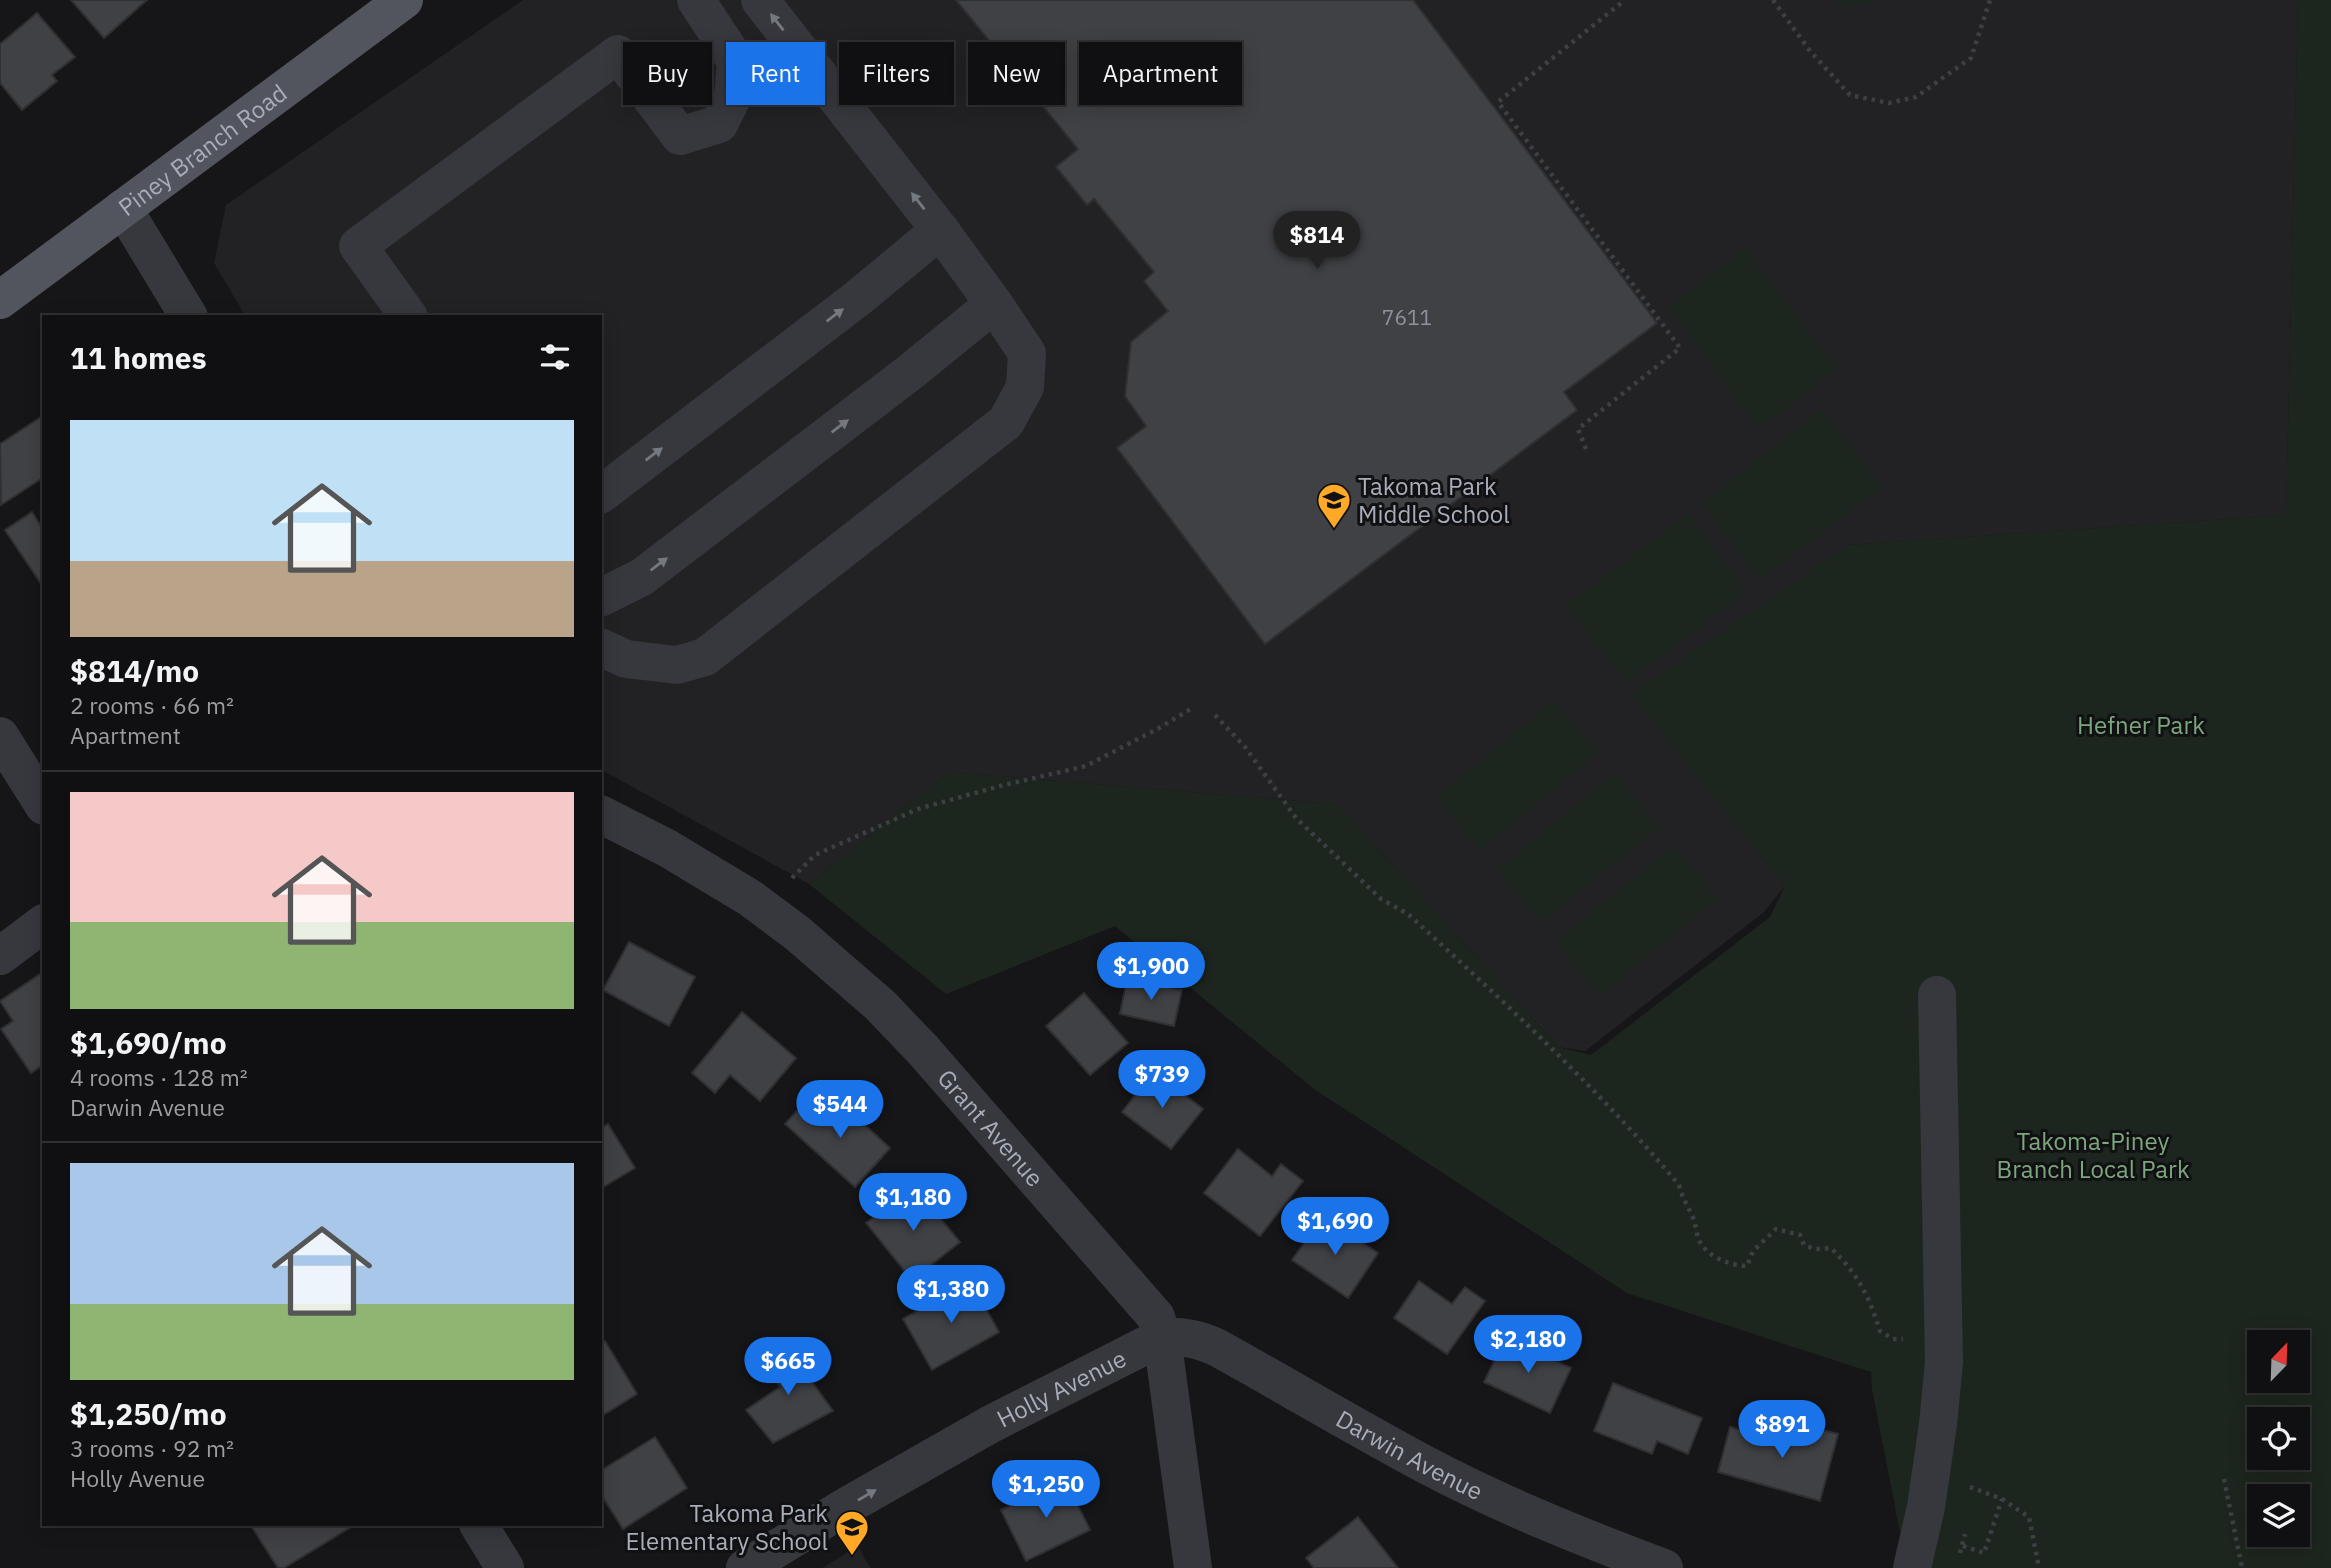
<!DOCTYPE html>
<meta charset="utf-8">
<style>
body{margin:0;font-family:"IBM Plex Sans",sans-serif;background:#19191b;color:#f1f3f6;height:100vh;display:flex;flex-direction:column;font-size:26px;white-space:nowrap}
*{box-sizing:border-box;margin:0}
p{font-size:23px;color:#9c9d9f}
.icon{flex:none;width:38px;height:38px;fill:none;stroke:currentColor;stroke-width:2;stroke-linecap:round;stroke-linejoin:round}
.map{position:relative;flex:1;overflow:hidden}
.sheet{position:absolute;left:42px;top:315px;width:560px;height:1211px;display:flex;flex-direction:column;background:#101012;border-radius:0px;box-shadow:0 4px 18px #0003,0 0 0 2px #303032}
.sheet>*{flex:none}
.banner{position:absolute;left:623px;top:42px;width:665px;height:63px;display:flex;gap:14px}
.needle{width:46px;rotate:23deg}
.tools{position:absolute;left:2247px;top:1330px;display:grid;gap:14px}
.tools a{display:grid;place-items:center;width:63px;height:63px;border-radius:0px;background:#101012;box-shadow:0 4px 18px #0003,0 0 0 2px #303032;font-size:35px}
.price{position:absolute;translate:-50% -60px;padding:0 16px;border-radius:24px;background:#1a73e8;color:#fff;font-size:23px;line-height:46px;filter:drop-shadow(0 2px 4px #0008)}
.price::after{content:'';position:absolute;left:50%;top:42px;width:21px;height:16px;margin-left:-10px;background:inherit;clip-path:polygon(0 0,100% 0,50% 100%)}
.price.current{background:#222;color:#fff}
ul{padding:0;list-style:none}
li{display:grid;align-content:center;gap:14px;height:371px;padding:0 28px}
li+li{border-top:2px solid #303032}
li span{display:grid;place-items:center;height:217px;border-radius:0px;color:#555}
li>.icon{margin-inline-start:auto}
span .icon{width:126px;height:126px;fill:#fffc;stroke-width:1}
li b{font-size:30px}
h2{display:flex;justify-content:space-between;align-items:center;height:84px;padding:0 28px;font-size:30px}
.tag{padding:0 24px;border-radius:0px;background:#101012;box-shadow:0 4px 18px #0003,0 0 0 2px #303032;font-size:24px;line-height:63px}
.tag.current{background:#1a73e8;color:#fff}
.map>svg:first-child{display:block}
.built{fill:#222225}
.green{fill:#1d261e;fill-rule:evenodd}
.building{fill:#404145;stroke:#303034;stroke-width:2}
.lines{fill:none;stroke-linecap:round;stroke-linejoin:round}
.path{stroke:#3c3f44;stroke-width:4.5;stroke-dasharray:3.5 5;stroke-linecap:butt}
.minor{stroke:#36383d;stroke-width:38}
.major{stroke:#52555d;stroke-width:38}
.oneway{fill:#747881}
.labels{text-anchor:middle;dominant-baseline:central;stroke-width:6;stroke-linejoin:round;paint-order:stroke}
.number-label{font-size:21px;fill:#8d929c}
.street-label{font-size:24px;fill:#a7adb9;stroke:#111113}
.poi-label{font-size:24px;fill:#a7adb9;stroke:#111113;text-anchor:start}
.park-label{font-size:24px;fill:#7ca67c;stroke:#111113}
</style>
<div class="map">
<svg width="2331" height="1568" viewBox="0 0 2331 1568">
<rect width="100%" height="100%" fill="#161618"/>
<g class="built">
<polygon points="523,0 2298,0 2286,515 1848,545 1632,694 1785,886 1764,912 1585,1051 1558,1047 1337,804 949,772 809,884 600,769 600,317 246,317 214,263 226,205"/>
<polygon points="858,1546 870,1568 822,1568"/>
</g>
<g class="green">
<polygon points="1834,0 1881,0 1841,8"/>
<path d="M2298,0H2331V1568H1907L1872,1389L1871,1372L1627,1293L1314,1089L1115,926L946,994L809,884L949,772L1337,804L1558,1047L1591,1055L1770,917L1785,886L1631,694L1848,545L2286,515ZM2259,1342H2298V1381H2259ZM2259,1419H2298V1458H2259ZM2259,1496H2298V1535H2259Z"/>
<polygon points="1744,249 1837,368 1759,429 1669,307"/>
<polygon points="1821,410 1882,487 1759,580 1702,503"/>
<polygon points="1687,514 1746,591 1626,683 1566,605"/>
<polygon points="1553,701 1598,753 1480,850 1436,797"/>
<polygon points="1614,774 1659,826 1541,923 1497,870"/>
<polygon points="1674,845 1717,898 1600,995 1556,942"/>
</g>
<g class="building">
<polygon points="71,0 147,0 104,38"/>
<polygon points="956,0 1413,0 1657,323 1564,392 1577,410 1265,644 1117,448 1146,426 1125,396 1131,342 1168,311 1144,281 1154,272 1094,199 1087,205 1056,167 1078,149"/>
<polygon points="37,13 75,57 52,75 57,81 22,110 0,83 0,44"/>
<polygon points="44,415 44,477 1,505 0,444"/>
<polygon points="32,512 42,528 44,527 44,588 5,530"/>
<polygon points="629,942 695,977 669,1026 603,990"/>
<polygon points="40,974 44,979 44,1064 31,1073 1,1029 13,1021 0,1001"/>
<polygon points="1127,979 1182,990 1174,1026 1120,1014"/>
<polygon points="1084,993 1128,1043 1090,1075 1046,1026"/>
<polygon points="742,1012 796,1058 760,1101 730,1075 715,1093 692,1073"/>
<polygon points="1154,1071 1203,1109 1171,1149 1122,1112"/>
<polygon points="839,1101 890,1148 855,1187 785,1124 805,1102 824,1118"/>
<polygon points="608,1124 635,1168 600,1189 600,1129"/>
<polygon points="1238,1149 1272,1176 1281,1164 1303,1181 1260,1236 1204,1193"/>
<polygon points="914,1186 960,1242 912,1280 866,1223"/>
<polygon points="1323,1216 1378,1253 1348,1298 1292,1260"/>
<polygon points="971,1281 999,1332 932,1370 903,1319"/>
<polygon points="1419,1281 1452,1304 1465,1287 1485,1301 1447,1354 1394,1318"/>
<polygon points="1506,1337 1571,1368 1550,1413 1484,1382"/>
<polygon points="782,1340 833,1411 773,1443 746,1410 780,1387 762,1357"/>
<polygon points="605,1341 637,1394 600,1417 600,1344"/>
<polygon points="1613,1383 1702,1418 1688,1454 1657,1441 1652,1454 1594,1431"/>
<polygon points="1793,1422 1838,1434 1820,1501 1718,1472 1730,1427 1787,1443"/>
<polygon points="655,1437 687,1488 623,1529 600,1493 600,1471"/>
<polygon points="1065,1479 1090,1530 1026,1561 1001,1510"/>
<polygon points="1358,1517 1398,1568 1314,1568 1306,1558"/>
<polygon points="250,1524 356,1524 284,1568 278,1568"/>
</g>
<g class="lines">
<g class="path">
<polyline points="1773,0 1810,51 1850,95 1889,103 1916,97 1971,58 1990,0"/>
<polyline points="1586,449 1578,429 1680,348 1498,102 1625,0"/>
<path d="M1215,715L1245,747L1296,818L1381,899L1408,914C1502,1000 1597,1087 1679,1185C1682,1197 1687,1205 1692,1215C1696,1224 1696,1234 1700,1242C1709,1258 1730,1265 1747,1266L1753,1251L1776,1229L1800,1235L1804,1245L1815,1249L1831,1248C1859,1276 1868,1294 1880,1331L1893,1339H1903"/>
<polyline points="792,878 815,855 918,809 1000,786 1086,766 1159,728 1194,707"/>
<polyline points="2224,1479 2242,1568"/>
<polyline points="1970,1487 2002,1499 2029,1517 2039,1568"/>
<polyline points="1963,1546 1984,1553 2002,1499"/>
<polyline points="1960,1553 1965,1534"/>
</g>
<g class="minor">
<polyline points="123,208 189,317"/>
<polyline points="409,317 358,246 618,54 680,136 719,124 733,96 736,61 696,0"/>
<polyline points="600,495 858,298 940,230"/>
<polyline points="600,598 642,577 909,373 994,304 940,230 760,0"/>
<polyline points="600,647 626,659 677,665 705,657 1006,422 1025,387 1027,353 994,304"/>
<polyline points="0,736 44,806"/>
<path id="s1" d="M600,814L667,848L750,898L797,933L880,1005L923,1050L1156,1317L1162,1337L1193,1568"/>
<polyline points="0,956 44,923"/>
<polyline points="478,1524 505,1568"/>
<path id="s2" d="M745,1568L845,1507L991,1424L1162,1337C1183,1336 1199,1339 1218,1348C1288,1387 1357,1428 1428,1466C1504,1506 1584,1538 1664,1568"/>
<polyline points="1912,1568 1926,1507 1938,1424 1944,1362 1937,995"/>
</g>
<path class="major" id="s3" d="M0,300L404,0"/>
</g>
<defs><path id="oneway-solid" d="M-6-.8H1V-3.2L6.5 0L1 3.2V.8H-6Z" transform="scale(1.75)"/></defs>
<g class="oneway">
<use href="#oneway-solid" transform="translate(777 22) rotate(-128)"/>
<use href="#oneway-solid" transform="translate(918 201) rotate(-128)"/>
<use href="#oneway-solid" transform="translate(835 315) rotate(-37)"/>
<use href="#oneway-solid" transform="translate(840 426) rotate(-37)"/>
<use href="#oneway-solid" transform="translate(654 454) rotate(-37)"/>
<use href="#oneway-solid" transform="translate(659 564) rotate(-37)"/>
<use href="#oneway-solid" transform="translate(867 1495) rotate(-30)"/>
</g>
<defs>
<symbol id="school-pin" viewBox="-11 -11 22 30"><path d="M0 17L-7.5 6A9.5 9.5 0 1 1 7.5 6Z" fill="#ffa927" stroke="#111113"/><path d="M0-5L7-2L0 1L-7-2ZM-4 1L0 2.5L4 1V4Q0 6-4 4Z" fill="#111"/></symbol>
</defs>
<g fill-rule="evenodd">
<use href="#school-pin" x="1315" y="481" width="38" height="52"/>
<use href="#school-pin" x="833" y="1508" width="38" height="52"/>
</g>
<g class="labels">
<g class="number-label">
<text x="1407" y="317">7611</text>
</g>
<g class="street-label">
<text stroke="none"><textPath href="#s3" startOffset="252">Piney Branch Road</textPath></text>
<text stroke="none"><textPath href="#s1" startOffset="506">Grant Avenue</textPath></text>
<text stroke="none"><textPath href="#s2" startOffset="364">Holly Avenue</textPath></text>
<text stroke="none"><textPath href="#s2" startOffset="754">Darwin Avenue</textPath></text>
</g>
<g class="poi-label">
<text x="1358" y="486">Takoma Park<tspan x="1358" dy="28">Middle School</tspan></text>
<text x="828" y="1513" text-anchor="end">Takoma Park<tspan x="828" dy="28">Elementary School</tspan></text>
</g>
<g class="park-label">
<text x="2141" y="725">Hefner Park</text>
<text x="2093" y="1141">Takoma-Piney<tspan x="2093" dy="28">Branch Local Park</tspan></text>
</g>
</g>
</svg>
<div class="tools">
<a><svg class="needle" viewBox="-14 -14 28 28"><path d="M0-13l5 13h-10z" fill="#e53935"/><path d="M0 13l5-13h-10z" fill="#9c9d9f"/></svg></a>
<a><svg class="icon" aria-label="locate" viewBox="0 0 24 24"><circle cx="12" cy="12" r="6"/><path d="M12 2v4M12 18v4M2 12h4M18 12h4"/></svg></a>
<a><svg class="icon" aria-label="layers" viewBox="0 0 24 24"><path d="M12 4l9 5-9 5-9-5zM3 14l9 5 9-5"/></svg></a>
</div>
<b class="price current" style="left:1317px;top:271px">$814</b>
<b class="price" style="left:1151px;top:1002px">$1,900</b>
<b class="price" style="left:1162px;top:1110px">$739</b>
<b class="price" style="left:840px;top:1140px">$544</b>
<b class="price" style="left:913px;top:1233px">$1,180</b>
<b class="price" style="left:1335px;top:1257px">$1,690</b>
<b class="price" style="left:951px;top:1325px">$1,380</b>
<b class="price" style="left:1528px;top:1375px">$2,180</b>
<b class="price" style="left:788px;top:1397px">$665</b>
<b class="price" style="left:1782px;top:1460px">$891</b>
<b class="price" style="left:1046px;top:1520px">$1,250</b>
<div class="banner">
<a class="tag">Buy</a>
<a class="tag current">Rent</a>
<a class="tag">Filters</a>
<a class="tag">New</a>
<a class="tag">Apartment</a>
</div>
<section class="sheet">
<h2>11 homes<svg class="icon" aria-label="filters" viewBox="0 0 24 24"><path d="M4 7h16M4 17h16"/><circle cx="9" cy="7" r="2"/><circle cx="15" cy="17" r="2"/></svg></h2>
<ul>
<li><span style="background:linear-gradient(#bfe0f5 65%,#b9a48a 0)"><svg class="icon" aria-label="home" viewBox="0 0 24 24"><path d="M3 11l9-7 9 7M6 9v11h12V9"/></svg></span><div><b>$814/mo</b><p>2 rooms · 66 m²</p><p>Apartment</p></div></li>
<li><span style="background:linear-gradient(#f6c9c9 60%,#8fb573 0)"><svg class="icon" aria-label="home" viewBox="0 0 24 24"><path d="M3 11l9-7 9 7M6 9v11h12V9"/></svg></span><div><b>$1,690/mo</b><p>4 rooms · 128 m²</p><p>Darwin Avenue</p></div></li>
<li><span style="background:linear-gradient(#a9c7e8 65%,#8fb573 0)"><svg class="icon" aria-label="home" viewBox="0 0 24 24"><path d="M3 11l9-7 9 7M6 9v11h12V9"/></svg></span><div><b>$1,250/mo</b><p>3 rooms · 92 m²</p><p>Holly Avenue</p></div></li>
</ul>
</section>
</div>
